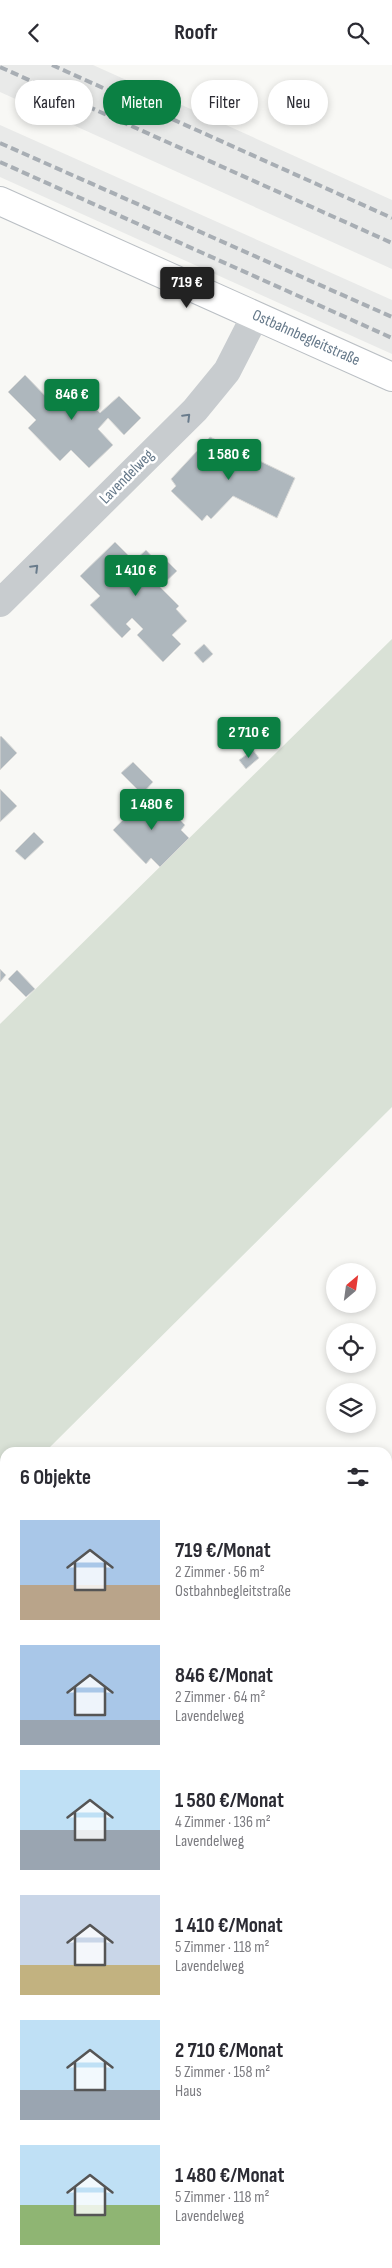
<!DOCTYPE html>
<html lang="de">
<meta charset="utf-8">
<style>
body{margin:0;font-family:"Sofia Sans Condensed",sans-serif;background:#f7f7f7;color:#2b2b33;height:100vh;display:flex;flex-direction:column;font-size:19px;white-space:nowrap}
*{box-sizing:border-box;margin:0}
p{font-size:16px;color:#7c7c81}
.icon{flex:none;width:28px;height:28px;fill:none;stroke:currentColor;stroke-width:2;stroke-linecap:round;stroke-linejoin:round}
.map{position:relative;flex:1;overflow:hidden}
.details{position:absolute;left:0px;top:1382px;width:392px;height:821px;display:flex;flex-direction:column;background:#fff;border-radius:15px 15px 0 0;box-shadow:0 2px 8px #0003}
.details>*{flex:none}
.guide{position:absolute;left:15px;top:15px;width:362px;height:45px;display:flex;gap:10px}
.needle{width:32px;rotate:29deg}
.tools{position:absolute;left:326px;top:1198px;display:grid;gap:10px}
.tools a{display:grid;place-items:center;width:50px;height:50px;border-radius:50%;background:#fff;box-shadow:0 2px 8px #0003;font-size:25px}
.price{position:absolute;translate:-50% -42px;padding:0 11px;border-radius:5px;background:#0b8043;color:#fff;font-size:16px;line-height:32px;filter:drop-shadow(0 1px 2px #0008)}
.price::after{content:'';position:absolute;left:50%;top:30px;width:15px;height:11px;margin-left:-8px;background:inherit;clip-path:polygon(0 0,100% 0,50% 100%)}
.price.current{background:#222;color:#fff}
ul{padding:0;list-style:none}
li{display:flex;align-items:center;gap:15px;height:125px;padding:0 20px}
li span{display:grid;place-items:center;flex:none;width:140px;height:100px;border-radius:0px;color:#555}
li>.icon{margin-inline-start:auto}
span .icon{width:60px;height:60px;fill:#fffc;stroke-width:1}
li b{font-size:21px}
h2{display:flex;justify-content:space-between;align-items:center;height:60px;padding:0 20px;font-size:21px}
.tag{padding:0 18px;border-radius:22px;background:#fff;box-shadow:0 2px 8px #0003;font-size:18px;line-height:45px}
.tag.current{background:#0b8043;color:#fff}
header{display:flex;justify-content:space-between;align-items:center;height:65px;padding:0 20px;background:#fff;font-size:22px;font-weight:700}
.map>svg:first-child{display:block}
.built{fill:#e9eae9}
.green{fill:#d9e1d6}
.building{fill:#aeb7bd;stroke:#dadad8}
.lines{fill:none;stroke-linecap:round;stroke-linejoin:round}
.secondary-casing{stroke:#babfc4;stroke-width:30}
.lane{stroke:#c8cccf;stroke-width:15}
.street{stroke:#c8cccf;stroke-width:28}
.secondary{stroke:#fff;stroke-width:28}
.rail{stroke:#a8aeb4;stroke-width:4;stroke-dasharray:8 4;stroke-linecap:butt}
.oneway{stroke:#6a7c8c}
.labels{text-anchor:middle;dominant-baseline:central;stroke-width:5;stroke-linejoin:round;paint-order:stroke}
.street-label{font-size:16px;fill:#657889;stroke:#fff}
</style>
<header><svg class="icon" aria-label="back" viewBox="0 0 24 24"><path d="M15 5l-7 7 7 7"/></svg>Roofr<svg class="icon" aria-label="search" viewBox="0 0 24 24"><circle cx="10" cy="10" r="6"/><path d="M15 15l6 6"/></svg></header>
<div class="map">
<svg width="392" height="2203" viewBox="0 0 392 2203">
<rect width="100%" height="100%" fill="#f8f8f5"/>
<g class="built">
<polygon points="0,0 93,0 392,135 392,204 0,27"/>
<polygon points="0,60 392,235 392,289 0,112"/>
</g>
<g class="green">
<polygon points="392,574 392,1042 45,1387 5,1388 5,1427 0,1432 0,959"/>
<polygon points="392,1447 392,1571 388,1575 388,1451"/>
<polygon points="392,1759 392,1781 388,1785 388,1764"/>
<polygon points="5,1827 5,1950 0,1955 0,1832"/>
<polygon points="5,2140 5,2163 0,2168 0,2145"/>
</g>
<g class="building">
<polygon points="25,310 53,339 75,321 100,348 119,331 141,353 124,370 108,353 98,364 113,380 89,403 71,385 60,396 28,363 36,355 8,327"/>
<polygon points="210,372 295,413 277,453 233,431 211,454 207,450 202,456 171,426 176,421 171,414"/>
<polygon points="115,477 134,496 146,485 156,496 162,491 177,506 160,522 179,541 176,544 187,556 172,570 181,579 163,597 137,570 143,564 132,553 126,559 131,564 122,573 90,540 100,531 80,511"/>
<polygon points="204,579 213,589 203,598 194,588"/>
<polygon points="1,671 17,688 0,705 0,672"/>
<polygon points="253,685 259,693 246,704 239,695"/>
<polygon points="133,697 153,717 142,729 121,708"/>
<polygon points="0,724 17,741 0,757"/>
<polygon points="151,726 185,760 181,765 189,773 160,802 151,793 146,799 113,765"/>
<polygon points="34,767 44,777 25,795 15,786"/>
<polygon points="0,904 6,910 0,917"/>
<polygon points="17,905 35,924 26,932 8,914"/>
</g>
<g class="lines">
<defs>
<g id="secondary">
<polyline points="0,136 392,312"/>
<polyline points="388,1727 392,1723"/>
<polyline points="0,2109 5,2104"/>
</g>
</defs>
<use href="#secondary" class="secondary-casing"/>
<polyline class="lane" points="139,2199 142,2203"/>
<polyline class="street" points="0,538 195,345 227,306 255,251"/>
<use href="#secondary" class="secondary"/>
<g class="rail">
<polyline points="52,0 392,153"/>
<polyline points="0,2 392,178"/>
<polyline points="0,78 392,252"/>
<polyline points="0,97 392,273"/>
</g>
</g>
<defs><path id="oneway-chevron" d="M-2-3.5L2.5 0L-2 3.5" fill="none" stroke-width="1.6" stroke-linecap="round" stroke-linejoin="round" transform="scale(1.25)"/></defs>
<g class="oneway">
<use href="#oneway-chevron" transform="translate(187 352) rotate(-45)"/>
<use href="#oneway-chevron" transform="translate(35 503) rotate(-45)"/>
</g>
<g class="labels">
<g class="street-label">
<text transform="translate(306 273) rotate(24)">Ostbahnbegleitstraße</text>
<text transform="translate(127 412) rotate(-45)">Lavendelweg</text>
</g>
</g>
</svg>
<div class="tools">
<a><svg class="needle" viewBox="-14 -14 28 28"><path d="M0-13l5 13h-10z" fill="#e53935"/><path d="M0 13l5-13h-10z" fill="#7c7c81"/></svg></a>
<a><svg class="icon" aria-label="locate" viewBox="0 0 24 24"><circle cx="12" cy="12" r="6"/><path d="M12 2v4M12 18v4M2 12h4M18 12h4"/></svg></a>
<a><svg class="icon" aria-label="layers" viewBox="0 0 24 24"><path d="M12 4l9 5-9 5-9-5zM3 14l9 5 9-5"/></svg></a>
</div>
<b class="price current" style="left:187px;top:244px">719 €</b>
<b class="price" style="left:72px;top:356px">846 €</b>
<b class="price" style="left:229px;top:416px">1 580 €</b>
<b class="price" style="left:136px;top:532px">1 410 €</b>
<b class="price" style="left:249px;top:694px">2 710 €</b>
<b class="price" style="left:152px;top:766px">1 480 €</b>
<div class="guide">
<a class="tag">Kaufen</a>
<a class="tag current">Mieten</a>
<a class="tag">Filter</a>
<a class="tag">Neu</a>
</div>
<section class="details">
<h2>6 Objekte<svg class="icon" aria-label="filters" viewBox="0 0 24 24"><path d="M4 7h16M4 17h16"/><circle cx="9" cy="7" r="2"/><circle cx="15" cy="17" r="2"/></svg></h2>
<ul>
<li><span style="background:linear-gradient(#a9c7e8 65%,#b9a48a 0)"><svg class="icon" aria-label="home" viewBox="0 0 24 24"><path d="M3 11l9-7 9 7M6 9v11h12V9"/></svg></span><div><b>719 €/Monat</b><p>2 Zimmer · 56 m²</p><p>Ostbahnbegleitstraße</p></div></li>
<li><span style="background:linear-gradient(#a9c7e8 75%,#9aa5b1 0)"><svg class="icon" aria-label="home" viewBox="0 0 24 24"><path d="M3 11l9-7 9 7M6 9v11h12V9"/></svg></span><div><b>846 €/Monat</b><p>2 Zimmer · 64 m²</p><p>Lavendelweg</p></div></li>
<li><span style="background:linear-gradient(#bfe0f5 60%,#9aa5b1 0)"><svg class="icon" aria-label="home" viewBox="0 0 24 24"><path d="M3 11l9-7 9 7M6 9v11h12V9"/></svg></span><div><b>1 580 €/Monat</b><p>4 Zimmer · 136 m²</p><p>Lavendelweg</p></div></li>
<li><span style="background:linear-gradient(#c9d6e8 70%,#c2b280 0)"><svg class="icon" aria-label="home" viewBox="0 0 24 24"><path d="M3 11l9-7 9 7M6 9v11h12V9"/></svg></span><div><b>1 410 €/Monat</b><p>5 Zimmer · 118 m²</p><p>Lavendelweg</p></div></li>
<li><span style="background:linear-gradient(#bfe0f5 70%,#9aa5b1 0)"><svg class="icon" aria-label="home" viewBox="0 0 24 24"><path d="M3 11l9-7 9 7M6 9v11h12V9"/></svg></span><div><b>2 710 €/Monat</b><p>5 Zimmer · 158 m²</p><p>Haus</p></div></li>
<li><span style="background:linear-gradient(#bfe0f5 60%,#8fb573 0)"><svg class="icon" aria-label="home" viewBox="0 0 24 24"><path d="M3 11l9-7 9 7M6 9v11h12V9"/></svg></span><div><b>1 480 €/Monat</b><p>5 Zimmer · 118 m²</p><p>Lavendelweg</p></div></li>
</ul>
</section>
</div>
